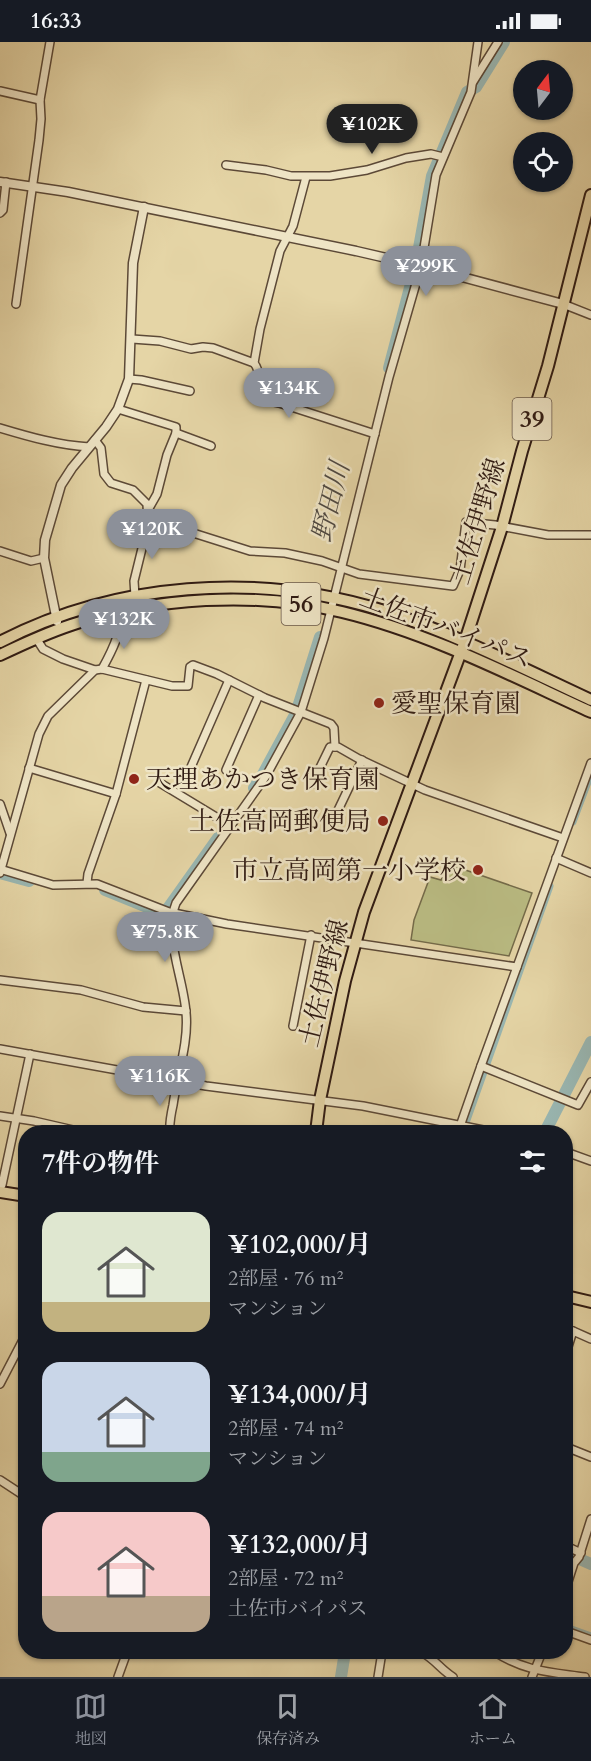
<!DOCTYPE html>
<html lang="ja">
<meta charset="utf-8">
<style>
body{margin:0;font-family:Cardo,"Noto Serif JP",serif;background:#20242c;color:#f1f3f6;height:100vh;display:flex;flex-direction:column;font-size:22px;white-space:nowrap}
*{box-sizing:border-box;margin:0}
p{font-size:20px;color:#9ea1a6}
.icon{flex:none;width:33px;height:33px;fill:none;stroke:currentColor;stroke-width:2;stroke-linecap:round;stroke-linejoin:round}
.map{position:relative;flex:1;overflow:hidden}
.sheet{position:absolute;left:18px;top:1083px;width:555px;height:534px;display:flex;flex-direction:column;background:#171b24;border-radius:24px;box-shadow:0 2px 4px #0004}
.sheet>*{flex:none}
.needle{width:39px;rotate:16deg}
.controls{position:absolute;left:513px;top:18px;display:grid;gap:12px}
.controls a{display:grid;place-items:center;width:60px;height:60px;border-radius:50%;background:#171b24;box-shadow:0 2px 4px #0004;font-size:30px}
.price{position:absolute;translate:-50% -51px;padding:0 14px;border-radius:21px;background:#8c9099;color:#fff;font-size:20px;line-height:39px;filter:drop-shadow(0 2px 3px #0008)}
.price::after{content:'';position:absolute;left:50%;top:36px;width:18px;height:14px;margin-left:-9px;background:inherit;clip-path:polygon(0 0,100% 0,50% 100%)}
.price.selected{background:#222;color:#fff}
ul{padding:0;list-style:none}
li{display:flex;align-items:center;gap:18px;height:150px;padding:0 24px}
li span{display:grid;place-items:center;flex:none;width:168px;height:120px;border-radius:18px;color:#555}
li>.icon{margin-inline-start:auto}
span .icon{width:72px;height:72px;fill:#fffc;stroke-width:1}
li b{font-size:26px}
h2{display:flex;justify-content:space-between;align-items:center;height:72px;padding:0 24px;font-size:26px}
.status{display:flex;justify-content:space-between;align-items:center;height:42px;padding:0 30px;background:#171b24;direction:ltr}
.status svg{height:16px;fill:currentColor}
.dock{display:flex;justify-content:space-around;align-items:center;height:84px;border-top:2px solid #363941;background:#171b24;font-size:16px;color:#9ea1a6}
.dock a{display:grid;justify-items:center;gap:3px}
.dock .selected{color:#8c9099}
.map>svg:first-child{display:block}
.garden{fill:#babc83;stroke:#746b4a;stroke-width:1.5}
.lines{fill:none;stroke-linecap:round;stroke-linejoin:round}
.canal{stroke:#99b6b1;stroke-width:7}
.river{stroke:#99b6b1;stroke-width:12}
.minor-casing{stroke:#5c4937;stroke-width:10}
.tertiary-casing{stroke:#5c4937;stroke-width:11}
.primary-casing{stroke:#2f1a12;stroke-width:14}
.trunk-casing{stroke:#2f1a12;stroke-width:14}
.minor{stroke:#eee4c5;stroke-width:7}
.tertiary{stroke:#eee4c5;stroke-width:8}
.primary{stroke:#e5d5a6;stroke-width:10}
.trunk{stroke:#e5d5a6;stroke-width:10}
.poi-dot{fill:#8f2418;stroke:#eee4c5;stroke-width:2}
.labels{text-anchor:middle;dominant-baseline:central;stroke-width:5;stroke-linejoin:round;paint-order:stroke}
.shield{fill:#eee4c5;stroke:#685748;stroke-width:1.5}
.shield-label{font-size:24px;font-weight:bold;fill:#2f1a12}
.street-label{font-size:26px;fill:#2f1a12;stroke:#eee4c5}
.poi-label{font-size:26px;fill:#2f1a12;stroke:#eee4c5;text-anchor:start}
.water-label{font-size:27px;font-style:italic;fill:#4f4942;stroke:#eee4c5}
</style>
<div class="status"><b>16:33</b><svg viewBox="0 0 49 12"><path d="M0 12V9h3v3zM5 12V6h3v6zM10 12V3h3v9zM15 12V0h3v12zM26 1h20v11H26zM47 4h2v5h-2z"/></svg></div>
<div class="map">
<svg width="591" height="1635" viewBox="0 0 591 1635">
<rect width="100%" height="100%" fill="#e5d5a6"/>
<filter id="stains"><feTurbulence type="fractalNoise" baseFrequency=".00333" numOctaves="4"/><feColorMatrix values="0 0 0 0 .2 0 0 0 0 .09 0 0 0 0 .02 0 0 0 .5 -.17"/></filter>
<radialGradient id="worn" r=".72"><stop offset=".6" stop-color="#630" stop-opacity="0"/><stop offset="1" stop-color="#630" stop-opacity=".3"/></radialGradient>
<polygon class="garden" points="448,822 532,851 509,914 411,898 414,878 430,835 441,838"/>
<g class="lines">
<g class="canal">
<polyline points="573,780 591,732"/>
<polyline points="467,1078 550,844"/>
<polyline points="462,1090 463,1089"/>
<polyline points="566,1585 591,1594"/>
</g>
<g class="river">
<polyline points="417,217 432,134 467,50 476,45 504,0"/>
<polyline points="389,326 413,234"/>
<polyline points="298,665 320,595"/>
<polyline points="254,746 262,734 296,671"/>
<polyline points="0,831 29,839"/>
<polyline points="105,848 164,872 218,796"/>
<polyline points="545,1090 591,1000"/>
<polyline points="566,1511 591,1522"/>
<polyline points="341,1635 345,1610"/>
</g>
<defs>
<g id="minor">
<polyline points="473,40 498,0"/>
<polyline points="0,49 40,58"/>
<polyline points="226,123 266,128 291,134 330,134 367,128 406,116 431,112 443,115"/>
<path d="M306,135L293,184L280,209L260,287L254,321C262,331 257,344 255,356L279,361L375,392"/>
<polyline points="0,171 3,168 6,140"/>
<polyline points="16,262 39,98 41,77 40,58 50,0"/>
<polyline points="563,262 591,273"/>
<polyline points="132,297 160,299 191,307 203,305 213,306 254,321"/>
<polyline points="129,337 141,338 190,349"/>
<polyline points="118,367 176,385 176,391"/>
<path d="M0,386C30,395 58,403 89,405"/>
<polyline points="95,398 101,406 104,432 111,441 133,448 147,462 148,482 134,539 135,554"/>
<polyline points="148,468 157,452 167,413 176,391 211,404"/>
<polyline points="148,482 171,484 250,509 285,511 322,519 359,532 453,544 460,528 466,480 495,483 548,493 591,493"/>
<polyline points="0,509 31,519 44,516"/>
<polyline points="36,596 43,607 63,617 95,628"/>
<path d="M102,627C111,611 123,588 121,569"/>
<polyline points="191,725 229,638"/>
<polyline points="29,726 116,752 88,832 87,841"/>
<polyline points="226,728 259,653"/>
<polyline points="160,741 231,784"/>
<polyline points="312,742 330,705 338,705 359,717 425,748 563,796"/>
<polyline points="116,752 146,638"/>
<polyline points="0,762 10,791"/>
<polyline points="330,785 362,718"/>
<polyline points="556,816 591,831"/>
<polyline points="0,827 53,843 97,842 169,870 227,882 517,925"/>
<polyline points="0,831 39,692 48,674 95,628 102,627 172,644 188,644 190,625 193,623 217,632 265,656 331,682 334,686 335,705"/>
<polyline points="0,938 81,948 143,965 186,969"/>
<polyline points="293,984 311,893"/>
<polyline points="0,1007 206,1044 363,1064 493,1090"/>
<polyline points="481,1024 578,1063 591,1040"/>
<polyline points="0,1074 34,1079 82,1090"/>
<path d="M170,1090C169,1081 171,1072 173,1063C177,1034 189,1000 186,971C184,937 163,894 176,861L266,734L301,670L324,596L389,335L421,224L436,133L471,50L478,0"/>
<polyline points="458,1090 481,1024 591,721"/>
<polyline points="566,1110 591,1119"/>
<polyline points="0,1147 2,1143 30,1012"/>
<polyline points="566,1287 573,1289 566,1311"/>
<polyline points="573,1289 591,1297"/>
<polyline points="0,1342 26,1292"/>
<polyline points="566,1405 591,1415"/>
<polyline points="0,1438 26,1455"/>
<polyline points="566,1504 581,1511"/>
<polyline points="566,1546 574,1521 579,1515 591,1477"/>
<polyline points="566,1589 591,1598"/>
<path d="M421,1610C434,1616 441,1628 453,1635"/>
<path d="M495,1610C526,1630 550,1630 585,1635"/>
<polyline points="118,1635 127,1610"/>
<polyline points="378,1635 382,1610"/>
<polyline points="532,1635 542,1610"/>
</g>
<g id="tertiary">
<polyline points="0,140 68,150 356,209 421,224 563,262"/>
<polyline points="57,579 44,516 45,498 61,443 72,426 106,385 118,367 129,337 133,221 144,165"/>
</g>
<g id="primary">
<polyline points="316,1090 320,1058 345,939 364,870 465,599 502,485 522,409 548,324 591,153"/>
<polyline points="0,1150 26,1154"/>
<polyline points="566,1254 591,1260"/>
</g>
<g id="trunk">
<path d="M0,600C115,540 258,530 381,568C454,591 522,626 591,658"/>
<path d="M0,613C23,602 47,591 71,583C154,555 257,549 342,570C429,591 510,633 591,670"/>
</g>
</defs>
<use href="#minor" class="minor-casing"/>
<use href="#tertiary" class="tertiary-casing"/>
<use href="#primary" class="primary-casing"/>
<use href="#trunk" class="trunk-casing"/>
<use href="#minor" class="minor"/>
<use href="#tertiary" class="tertiary"/>
<use href="#primary" class="primary"/>
<use href="#trunk" class="trunk"/>
</g>
<g class="poi-dot">
<circle cx="379" cy="661" r="6"/>
<circle cx="134" cy="737" r="6"/>
<circle cx="383" cy="779" r="6"/>
<circle cx="478" cy="828" r="6"/>
</g>
<g class="labels">
<g class="shield">
<rect x="512.5" y="356" width="39" height="42" rx="4.5"/>
<rect x="281.5" y="541" width="39" height="42" rx="4.5"/>
</g>
<g class="shield-label">
<text x="532" y="377">39</text>
<text x="301" y="562">56</text>
</g>
<g class="street-label">
<text transform="translate(478 479) rotate(-73)">土佐伊野線</text>
<text transform="translate(446 586) rotate(21)">土佐市バイパス</text>
<text transform="translate(324 941) rotate(-76)">土佐伊野線</text>
</g>
<g class="poi-label">
<text x="391" y="661">愛聖保育園</text>
<text x="146" y="737">天理あかつき保育園</text>
<text x="371" y="779" text-anchor="end">土佐高岡郵便局</text>
<text x="466" y="828" text-anchor="end">市立高岡第一小学校</text>
</g>
<g class="water-label">
<text transform="translate(331 460) rotate(-76)">野田川</text>
</g>
</g>
<rect width="100%" height="100%" filter="url(#stains)"/>
<rect width="100%" height="100%" fill="url(#worn)"/>
</svg>
<div class="controls">
<a><svg class="needle" viewBox="-14 -14 28 28"><path d="M0-13l5 13h-10z" fill="#e53935"/><path d="M0 13l5-13h-10z" fill="#9ea1a6"/></svg></a>
<a><svg class="icon" aria-label="locate" viewBox="0 0 24 24"><circle cx="12" cy="12" r="6"/><path d="M12 2v4M12 18v4M2 12h4M18 12h4"/></svg></a>
</div>
<b class="price selected" style="left:372px;top:113px">¥102K</b>
<b class="price" style="left:426px;top:255px">¥299K</b>
<b class="price" style="left:289px;top:377px">¥134K</b>
<b class="price" style="left:152px;top:518px">¥120K</b>
<b class="price" style="left:124px;top:608px">¥132K</b>
<b class="price" style="left:165px;top:921px">¥75.8K</b>
<b class="price" style="left:160px;top:1065px">¥116K</b>
<section class="sheet">
<h2>7件の物件<svg class="icon" aria-label="filters" viewBox="0 0 24 24"><path d="M4 7h16M4 17h16"/><circle cx="9" cy="7" r="2"/><circle cx="15" cy="17" r="2"/></svg></h2>
<ul>
<li><span style="background:linear-gradient(#dfe7d0 75%,#c2b280 0)"><svg class="icon" aria-label="home" viewBox="0 0 24 24"><path d="M3 11l9-7 9 7M6 9v11h12V9"/></svg></span><div><b>¥102,000/月</b><p>2部屋 · 76 m²</p><p>マンション</p></div></li>
<li><span style="background:linear-gradient(#c9d6e8 75%,#7fa58c 0)"><svg class="icon" aria-label="home" viewBox="0 0 24 24"><path d="M3 11l9-7 9 7M6 9v11h12V9"/></svg></span><div><b>¥134,000/月</b><p>2部屋 · 74 m²</p><p>マンション</p></div></li>
<li><span style="background:linear-gradient(#f6c9c9 70%,#b9a48a 0)"><svg class="icon" aria-label="home" viewBox="0 0 24 24"><path d="M3 11l9-7 9 7M6 9v11h12V9"/></svg></span><div><b>¥132,000/月</b><p>2部屋 · 72 m²</p><p>土佐市バイパス</p></div></li>
</ul>
</section>
</div>
<nav class="dock">
<a class="selected"><svg class="icon" aria-label="map" viewBox="0 0 24 24"><path d="M3 6l6-2 6 2 6-2v14l-6 2-6-2-6 2zM9 4v14M15 6v14"/></svg>地図</a>
<a><svg class="icon" aria-label="saved" viewBox="0 0 24 24"><path d="M7 4h10v16l-5-4-5 4z"/></svg>保存済み</a>
<a><svg class="icon" aria-label="home" viewBox="0 0 24 24"><path d="M3 11l9-7 9 7M6 9v11h12V9"/></svg>ホーム</a>
</nav>
